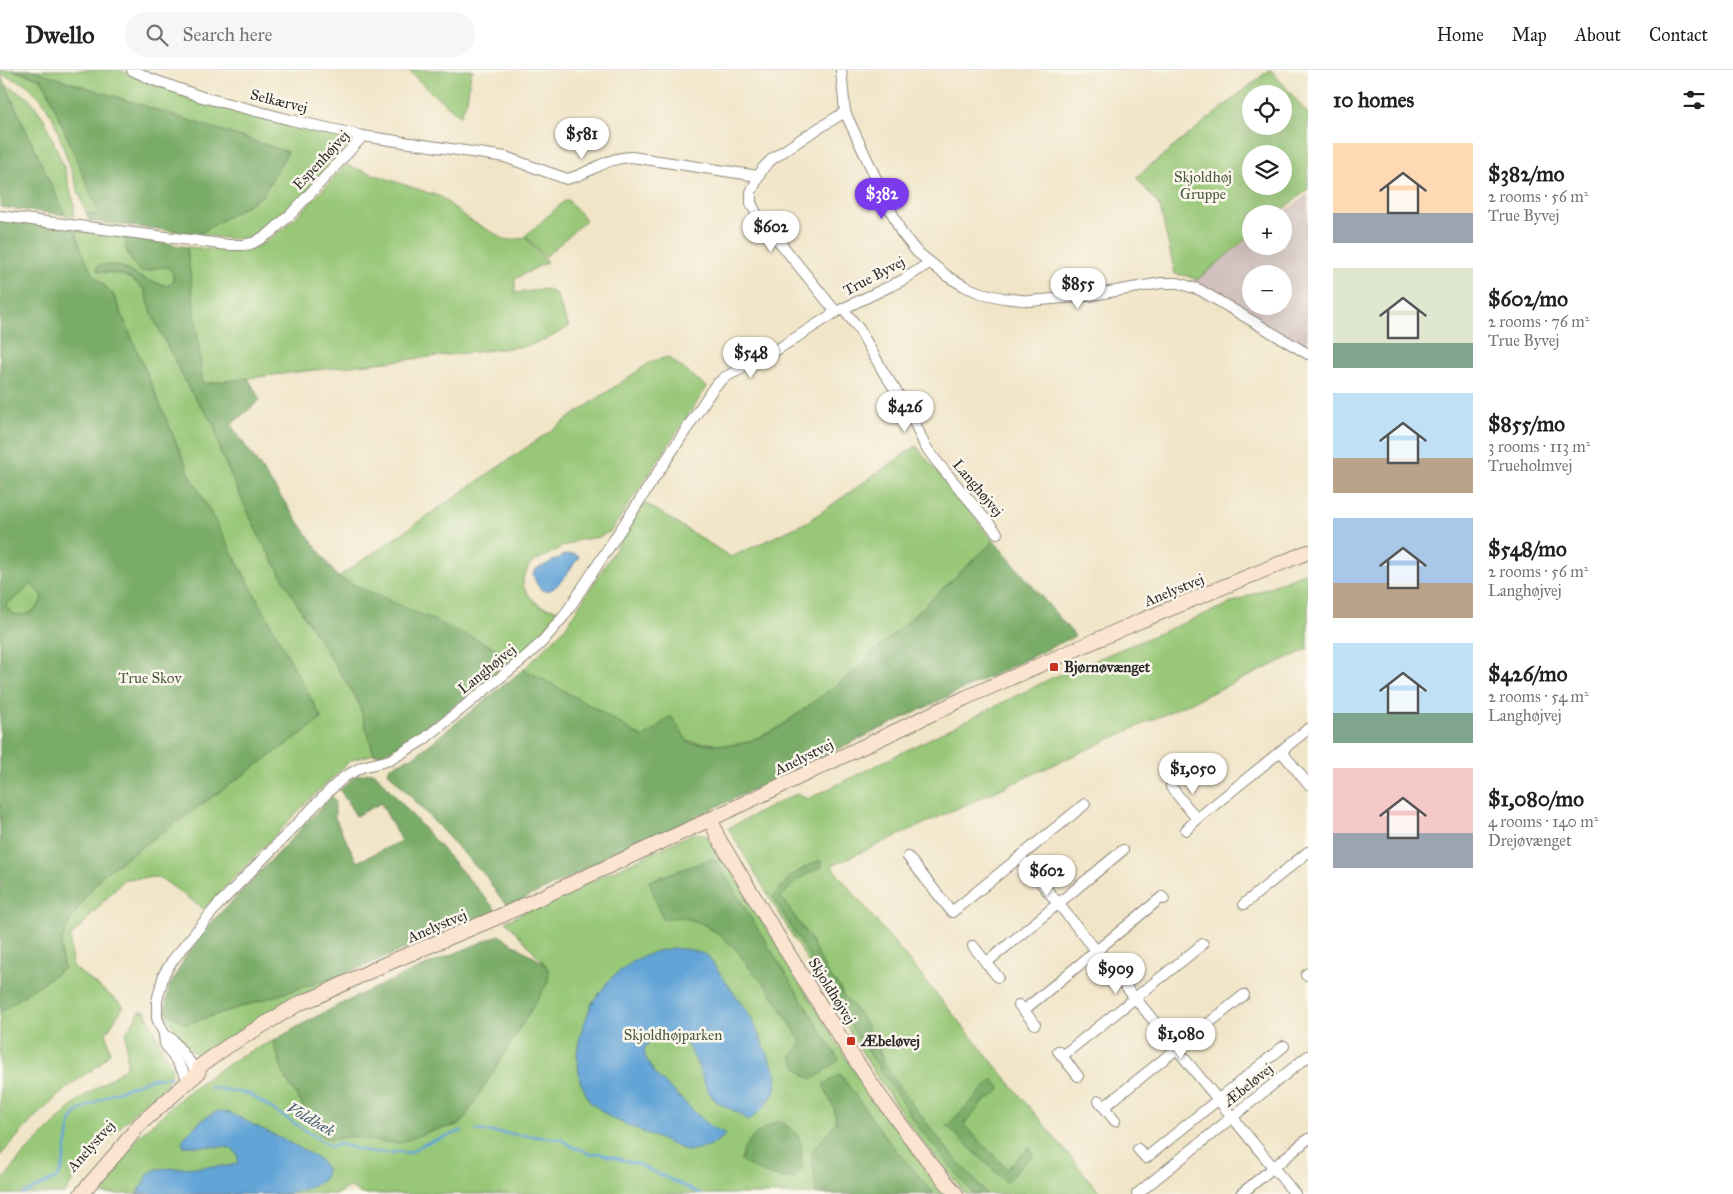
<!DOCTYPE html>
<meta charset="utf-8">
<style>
body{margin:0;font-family:"IM FELL Great Primer",serif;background:#f6f6f6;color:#202124;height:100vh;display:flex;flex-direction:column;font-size:19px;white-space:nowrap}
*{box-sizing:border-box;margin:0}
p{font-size:16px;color:#757577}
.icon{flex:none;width:28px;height:28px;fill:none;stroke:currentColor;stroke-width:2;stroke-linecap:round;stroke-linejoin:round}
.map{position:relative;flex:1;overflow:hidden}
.sheet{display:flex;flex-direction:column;background:#fff;width:425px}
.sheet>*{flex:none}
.controls{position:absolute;left:1242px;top:15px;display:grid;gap:10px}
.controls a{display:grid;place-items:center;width:50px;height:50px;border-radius:50%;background:#fff;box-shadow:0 5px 20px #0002;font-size:25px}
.price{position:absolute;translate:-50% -42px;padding:0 11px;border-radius:18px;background:#fff;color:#222;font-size:16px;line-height:32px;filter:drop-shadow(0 1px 2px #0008)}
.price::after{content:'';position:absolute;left:50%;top:30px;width:15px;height:11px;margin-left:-8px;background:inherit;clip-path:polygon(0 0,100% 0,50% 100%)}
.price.selected{background:#7c3aed;color:#fff}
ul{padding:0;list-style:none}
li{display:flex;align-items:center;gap:15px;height:125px;padding:0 25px}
li span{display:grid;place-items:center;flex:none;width:140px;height:100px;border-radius:0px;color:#555}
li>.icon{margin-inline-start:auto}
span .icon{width:60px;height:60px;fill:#fffc;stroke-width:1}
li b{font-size:21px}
h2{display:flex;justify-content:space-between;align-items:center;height:60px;padding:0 25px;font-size:21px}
header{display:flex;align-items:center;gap:30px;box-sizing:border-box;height:70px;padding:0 25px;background:#fff;border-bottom:1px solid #e0e0e0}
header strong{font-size:24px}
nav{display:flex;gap:28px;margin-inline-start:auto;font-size:18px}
.search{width:350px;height:45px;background:#f6f6f6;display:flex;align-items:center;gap:12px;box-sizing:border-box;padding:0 18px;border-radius:28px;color:#757577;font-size:19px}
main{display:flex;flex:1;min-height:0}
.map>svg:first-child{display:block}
.industrial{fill:#d1c0bd;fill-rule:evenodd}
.green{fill:#97c777;stroke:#617951;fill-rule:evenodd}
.forest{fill:#79ac68;stroke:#526c4a;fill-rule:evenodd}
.water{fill:#64a4d7;stroke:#486881}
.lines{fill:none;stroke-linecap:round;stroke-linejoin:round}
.stream{stroke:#64a4d7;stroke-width:2.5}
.street-casing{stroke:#8e887a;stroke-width:12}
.secondary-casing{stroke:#8e887a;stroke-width:16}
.street{stroke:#fff;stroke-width:10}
.secondary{stroke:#fce5d0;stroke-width:14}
.poi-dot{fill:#c8321e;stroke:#fbf7ec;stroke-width:2}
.labels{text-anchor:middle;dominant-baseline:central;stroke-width:5;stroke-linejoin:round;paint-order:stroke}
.street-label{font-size:15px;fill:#2b2b2b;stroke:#fbf7ec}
.park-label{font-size:15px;fill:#4b5a42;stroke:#fbf7ec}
.poi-label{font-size:15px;font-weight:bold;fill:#2b2b2b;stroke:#fbf7ec;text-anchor:start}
.water-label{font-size:16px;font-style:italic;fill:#425b70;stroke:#fbf7ec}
</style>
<header>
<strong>Dwello</strong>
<div class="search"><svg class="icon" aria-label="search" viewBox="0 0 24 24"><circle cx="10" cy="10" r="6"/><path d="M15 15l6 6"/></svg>Search here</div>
<nav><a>Home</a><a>Map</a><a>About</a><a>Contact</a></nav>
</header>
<main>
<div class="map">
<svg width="1308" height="1124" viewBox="0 0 1308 1124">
<rect width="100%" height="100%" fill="#fbf7ec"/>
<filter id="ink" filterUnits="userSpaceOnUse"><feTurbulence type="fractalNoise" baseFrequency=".02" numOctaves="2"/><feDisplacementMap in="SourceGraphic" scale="10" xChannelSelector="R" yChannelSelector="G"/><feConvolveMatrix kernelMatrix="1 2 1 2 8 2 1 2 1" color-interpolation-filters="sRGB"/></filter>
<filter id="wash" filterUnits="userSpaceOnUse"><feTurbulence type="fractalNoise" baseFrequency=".0096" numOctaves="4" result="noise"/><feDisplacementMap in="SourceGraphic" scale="20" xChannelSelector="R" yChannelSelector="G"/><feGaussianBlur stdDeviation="1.12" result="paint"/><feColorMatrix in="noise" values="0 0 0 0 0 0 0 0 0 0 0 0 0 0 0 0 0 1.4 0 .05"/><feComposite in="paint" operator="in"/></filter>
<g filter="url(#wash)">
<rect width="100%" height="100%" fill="#f1e5c8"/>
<path class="industrial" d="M1308,124V279L1192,212L1251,167V176H1284V144H1282ZM1251,204H1284V236H1251Z"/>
<g class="green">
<polygon points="1,0 13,0 41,9 47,19 100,145 86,143 53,48 42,30 26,14 0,4"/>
<path d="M32,0H120L147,12L295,57L346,68L349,70C346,84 286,145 273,157C268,160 262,165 256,166C236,172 219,167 199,164L262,126L288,82Z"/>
<polygon points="408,0 474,0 471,3 467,30 460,46 432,23"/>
<path d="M1269,0H1271L1308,44V119L1278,144H1251V165L1197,210L1187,206L1175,204L1160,137L1136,107ZM1251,24H1284V56H1251ZM1251,84H1284V116H1251Z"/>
<polygon points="5,14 30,29 44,49 64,97 74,134 74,146 65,145"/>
<path d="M346,95L441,127L468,149L506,170L526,168L547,192L515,209V223L546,219L556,224L569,257L547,269L527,276L297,302L203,314L187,177C203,178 230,183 244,181C277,175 322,119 346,95Z"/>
<polygon points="567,129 586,150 545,187 525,166"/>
<path d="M76,161L125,166C126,190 130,189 149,201L161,196L168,197L173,203V212L167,216L146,210L117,195L97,201L120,204L131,209L144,219L154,249L190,321L214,355L221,384L258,464L303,544L358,631L374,684L351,690L308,731L204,839L159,807L124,809L70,868L72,896L124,936L106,963L110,982L100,994L69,1016L35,1047L0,1086V942L64,898C63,893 61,888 61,883C59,858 88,825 102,805L322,649L190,405L113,224C91,205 83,189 76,161Z"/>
<polygon points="668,287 707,317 611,461 599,467 579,470 562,477 530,494 523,509 523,516 531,528 540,536 558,540 547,556 518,588 337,508 652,291"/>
<polygon points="916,376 994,471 849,606 777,659 745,673 729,675 643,668 593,637 524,599 565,558 645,433 731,487 807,452"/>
<polygon points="1308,501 1308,579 831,796 1101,1124 966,1124 915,1062 877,1007 728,758 796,724 808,729 1052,608"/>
<path d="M32,514L42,526C41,537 26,550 14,544C11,543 8,539 5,536Z"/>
<polygon points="694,763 704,764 715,774 861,1012 914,1082 948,1124 361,1124 355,1119 349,1117 337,1124 89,1124 140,1065 191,1019 242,985 273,971 285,1008 301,1032 313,1057 331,1070 349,1066 431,1061 461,1054 545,894 506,851"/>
<path d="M345,904L254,951L207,982L196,985C182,971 173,959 165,941L186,954Z"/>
<polygon points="140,941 145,941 172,999 165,1017 146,1031 89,1088 64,1124 0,1124 0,1114 19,1089 77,1031 127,997 126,963"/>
</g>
<g class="forest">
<polygon points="0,0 0,4 65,145 0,137"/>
<polygon points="13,0 32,0 288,82 262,126 199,164 89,151 86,143 100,145 47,19 41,9"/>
<path d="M0,149L71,158L76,161C83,189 91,205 113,224L190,405L322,649L102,805C88,824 59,858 61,883C61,888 63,893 64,898L0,942ZM32,514L42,526C41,539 28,546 15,545L5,536Z"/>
<path d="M125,166L187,177L203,314L248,308L260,330L231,355L337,507L518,588L405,674L379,685L374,684L358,631L303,544L258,464L221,384L214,355L190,321L154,249L144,219L131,209L120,204L97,201V197L98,195H117L146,210L167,216L173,212V203L168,197C158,196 150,201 140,202C129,188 126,183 125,166Z"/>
<path d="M994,471L1075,566L509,836C494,826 491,807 477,798L388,702L390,697L416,685L524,599L593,637L643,668L671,646L689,673L729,675L745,673L777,659L849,606Z"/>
<polygon points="374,702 497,841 345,904 186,954 165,941 169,918 187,884 212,852 332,726 335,731 335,748 357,792 401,771 381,733 356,746 340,720 355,706"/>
<path d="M714,788L839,990L814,1009C801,1006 797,997 791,986L802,973L768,918L751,900L735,878L719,864L699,852L680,847L663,849L649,811Z"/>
<path d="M820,790L822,797L800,808L781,827L811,870L827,903L839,916L843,925L861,946L869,960L859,969L773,827C788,806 797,801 820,790Z"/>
<path d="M499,865L545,894L549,901L548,912L461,1054L431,1061L400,1073H389L349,1066L331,1070L321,1066L313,1057L301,1032L285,1008L273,971C344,928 422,897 499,865Z"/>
<polygon points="873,966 878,973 881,987 896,1013 948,1080 987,1124 973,1124 920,1059 863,974"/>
<polygon points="840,1004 890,1073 934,1124 816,1124 812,1081 836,1053 834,1039 823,1015"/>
<polygon points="993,1009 1000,1018 998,1022 981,1034 964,1055 1007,1099 1029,1077 1034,1084 1006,1112 947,1056"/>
<path d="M781,1051L797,1064L801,1074L802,1098L796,1108C775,1109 759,1102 741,1091C742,1086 743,1080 746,1076C753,1064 768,1054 781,1051Z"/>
</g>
<g class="water">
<path d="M573,484L579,486L578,489C566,503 545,544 533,504L535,500L564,485Z"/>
<path d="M673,878L691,880L707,885L752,949L777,1006L775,1022L765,1036L749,1051C746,1049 743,1046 740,1044C731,1038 720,1036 713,1028C699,1012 692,953 661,965C653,968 649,972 644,979L645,986L655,1004L702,1049L713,1058L727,1064L709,1077L687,1081L611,1048L590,1032L580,1011L577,984L580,965L592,933L611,908L635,890L654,882Z"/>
<path d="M220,1041L230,1043L304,1080L321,1091L326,1099V1106L321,1112L305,1119L287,1124H137L149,1103L157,1099L229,1096L238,1093V1086L234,1080L227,1077L184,1076L182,1072C187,1061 208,1043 220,1041Z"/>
</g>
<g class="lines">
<g class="stream">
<polyline points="209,1017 249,1024 331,1077 339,1074 370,1082 393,1083 399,1081 405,1083 411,1082 424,1074 462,1061"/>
<polyline points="475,1060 560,1069 575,1078 583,1080 590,1085 598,1083 637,1094 701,1124"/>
<polyline points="23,1124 57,1108 62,1100 71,1050 77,1042 111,1024 154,1008 171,1007"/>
</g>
</g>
</g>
<g filter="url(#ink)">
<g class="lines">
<defs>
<g id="street">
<path d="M132,0L151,9L202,27L291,50L363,66L505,87L567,109C592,103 603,88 632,87L758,106"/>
<polyline points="841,0 845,42 901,162 916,181 947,206 966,217 981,223 1003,228 1030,231 1087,226 1161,213 1178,213 1200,220 1308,284"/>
<polyline points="845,42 803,68 772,89 763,98 751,122 751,133 756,143 836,242 903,210 929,193"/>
<polyline points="0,146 229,175 244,175 253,173 270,163 292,143 363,66"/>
<polyline points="843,239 859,259 884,303 909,340 925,376 937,392 997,463"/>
<polyline points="1281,681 1308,714"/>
<polyline points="1171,717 1197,749"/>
<polyline points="1186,760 1197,749 1308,659"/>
<polyline points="908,787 952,842 1085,734"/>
<polyline points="1020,787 1295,1124"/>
<polyline points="1244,834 1308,782"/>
<polyline points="973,876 998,907"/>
<polyline points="986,893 1123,780"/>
<polyline points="1306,905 1308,903"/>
<polyline points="1019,935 1035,954"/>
<polyline points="1024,940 1162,827 1164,829"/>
<polyline points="164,964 172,969 198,1003"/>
<polyline points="1058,981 1078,1006"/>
<polyline points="1062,986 1203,874"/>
<polyline points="189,1010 165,974 164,964 157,948 157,931 164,904 172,891 217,836 332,718 344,707 362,697 390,690 423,670 522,590 541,573 564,546 714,317 725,307 767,286 836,242"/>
<polyline points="1099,1031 1115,1051"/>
<polyline points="1104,1037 1244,925"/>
<polyline points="1138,1079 1146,1088 1284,976"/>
<polyline points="1137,1124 1308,986"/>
<polyline points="1241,1124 1308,1069"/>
</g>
<g id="secondary">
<path d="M711,749L718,768C793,889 862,1016 956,1124"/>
<polyline points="81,1124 121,1078 139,1055 198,1003 200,996 228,976 300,933 316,927 381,896 505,844 711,749 965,628 1140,551 1308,482"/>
</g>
</defs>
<use href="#street" class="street-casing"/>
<use href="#secondary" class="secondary-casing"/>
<use href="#street" class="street"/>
<use href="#secondary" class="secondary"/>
</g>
</g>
<g class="poi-dot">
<rect x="1049" y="592" width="10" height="10" rx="2.5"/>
<rect x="846" y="966" width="10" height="10" rx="2.5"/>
</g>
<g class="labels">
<g class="street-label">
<text transform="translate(279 31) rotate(14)">Selkærvej</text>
<text transform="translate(321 90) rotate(-47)">Espenhøjvej</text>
<text transform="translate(874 206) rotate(-28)">True Byvej</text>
<text transform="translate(978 418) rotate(50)">Langhøjvej</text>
<text transform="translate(1174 520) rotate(-22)">Anelystvej</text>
<text transform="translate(487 599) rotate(-39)">Langhøjvej</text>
<text transform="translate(804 687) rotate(-26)">Anelystvej</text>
<text transform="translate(437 856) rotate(-23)">Anelystvej</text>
<text transform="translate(832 921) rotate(58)">Skjoldhøjvej</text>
<text transform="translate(1248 1015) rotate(-39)">Æbeløvej</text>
<text transform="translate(91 1076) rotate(-48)">Anelystvej</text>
</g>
<g class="park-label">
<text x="1203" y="107">Skjoldhøj<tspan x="1203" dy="17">Gruppe</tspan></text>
<text x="150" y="608">True Skov</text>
<text x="673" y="965">Skjoldhøjparken</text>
</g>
<g class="poi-label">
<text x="1064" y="597">Bjørnøvænget</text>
<text x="861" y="971">Æbeløvej</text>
</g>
<g class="water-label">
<text transform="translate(311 1049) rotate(30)">Voldbæk</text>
</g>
</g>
</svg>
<div class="controls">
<a><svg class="icon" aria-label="locate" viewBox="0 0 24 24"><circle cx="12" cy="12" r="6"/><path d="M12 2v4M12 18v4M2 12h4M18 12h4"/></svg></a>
<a><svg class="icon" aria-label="layers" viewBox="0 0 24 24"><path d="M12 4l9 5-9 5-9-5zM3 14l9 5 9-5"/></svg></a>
<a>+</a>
<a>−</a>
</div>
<b class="price" style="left:582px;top:90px">$581</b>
<b class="price selected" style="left:882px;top:150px">$382</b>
<b class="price" style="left:771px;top:183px">$602</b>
<b class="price" style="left:1078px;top:240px">$855</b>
<b class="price" style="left:751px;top:309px">$548</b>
<b class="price" style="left:905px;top:363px">$426</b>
<b class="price" style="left:1193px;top:725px">$1,050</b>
<b class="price" style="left:1047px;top:827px">$602</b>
<b class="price" style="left:1116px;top:925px">$909</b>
<b class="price" style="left:1181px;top:990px">$1,080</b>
</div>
<section class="sheet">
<h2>10 homes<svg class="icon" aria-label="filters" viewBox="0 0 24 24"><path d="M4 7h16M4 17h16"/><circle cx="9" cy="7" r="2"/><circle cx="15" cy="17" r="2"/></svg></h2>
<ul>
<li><span style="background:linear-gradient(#ffd9b3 70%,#9aa5b1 0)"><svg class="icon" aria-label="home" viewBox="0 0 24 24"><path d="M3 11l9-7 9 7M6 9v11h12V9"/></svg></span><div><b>$382/mo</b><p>2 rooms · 56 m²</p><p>True Byvej</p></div></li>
<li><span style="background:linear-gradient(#dfe7d0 75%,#7fa58c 0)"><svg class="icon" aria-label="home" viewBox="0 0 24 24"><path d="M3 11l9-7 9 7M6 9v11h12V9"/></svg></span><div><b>$602/mo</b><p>2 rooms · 76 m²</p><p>True Byvej</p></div></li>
<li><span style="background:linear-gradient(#bfe0f5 65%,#b9a48a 0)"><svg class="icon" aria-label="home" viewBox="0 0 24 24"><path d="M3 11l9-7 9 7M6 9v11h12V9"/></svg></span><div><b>$855/mo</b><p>3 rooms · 113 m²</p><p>Trueholmvej</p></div></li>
<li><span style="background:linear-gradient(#a9c7e8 65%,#b9a48a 0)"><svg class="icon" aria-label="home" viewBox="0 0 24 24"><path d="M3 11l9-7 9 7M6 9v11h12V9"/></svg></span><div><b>$548/mo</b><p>2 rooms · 56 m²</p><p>Langhøjvej</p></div></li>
<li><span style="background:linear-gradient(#bfe0f5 70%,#7fa58c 0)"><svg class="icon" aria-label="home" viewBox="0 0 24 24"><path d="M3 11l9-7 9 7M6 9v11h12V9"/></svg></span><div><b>$426/mo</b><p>2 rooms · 54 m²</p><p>Langhøjvej</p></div></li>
<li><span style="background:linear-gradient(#f6c9c9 65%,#9aa5b1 0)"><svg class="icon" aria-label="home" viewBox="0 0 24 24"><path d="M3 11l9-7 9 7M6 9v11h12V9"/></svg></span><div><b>$1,080/mo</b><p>4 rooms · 140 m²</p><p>Drejøvænget</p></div></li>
</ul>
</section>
</main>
